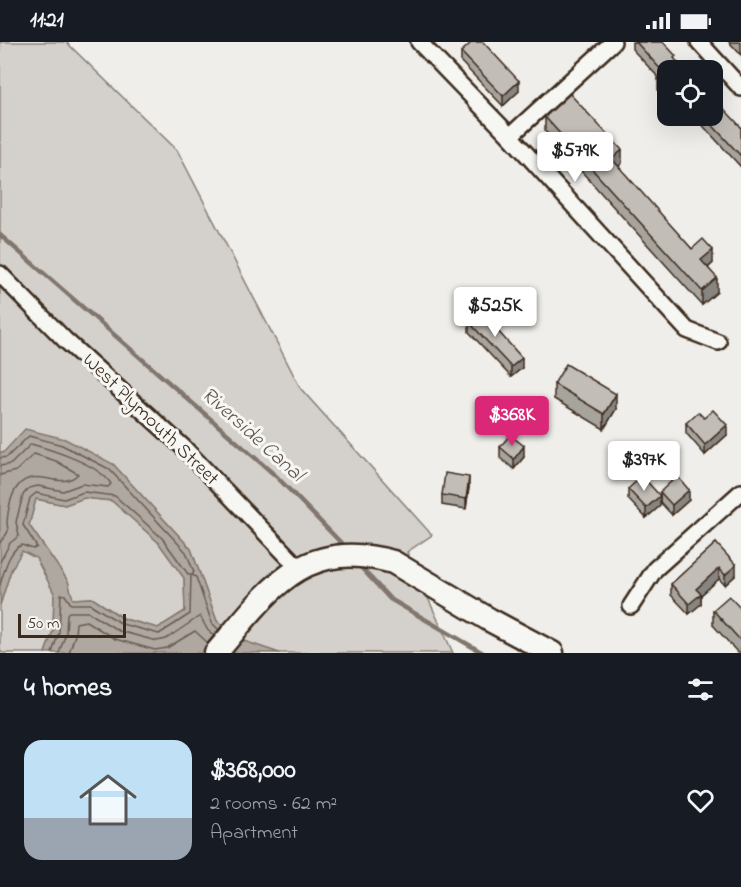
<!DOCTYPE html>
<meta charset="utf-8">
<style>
body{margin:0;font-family:"Indie Flower",sans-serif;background:#242831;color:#f1f3f6;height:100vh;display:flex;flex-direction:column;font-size:22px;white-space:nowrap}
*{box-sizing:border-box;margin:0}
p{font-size:20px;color:#9ea1a6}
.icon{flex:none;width:33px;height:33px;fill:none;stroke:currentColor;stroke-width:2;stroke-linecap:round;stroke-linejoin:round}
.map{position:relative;height:611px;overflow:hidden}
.panel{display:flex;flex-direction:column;background:#171b24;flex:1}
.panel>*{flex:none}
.buttons{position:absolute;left:657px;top:18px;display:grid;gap:12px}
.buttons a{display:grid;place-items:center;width:66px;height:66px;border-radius:12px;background:#171b24;box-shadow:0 6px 24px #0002;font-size:30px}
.scale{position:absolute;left:18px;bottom:15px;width:108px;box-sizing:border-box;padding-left:6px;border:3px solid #3b2a1e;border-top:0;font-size:16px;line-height:21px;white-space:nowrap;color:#3b2a1e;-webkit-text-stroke:4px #f6f6f2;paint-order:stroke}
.price{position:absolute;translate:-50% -51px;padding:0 14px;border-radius:6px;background:#fff;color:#222;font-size:20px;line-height:39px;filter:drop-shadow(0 2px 3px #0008)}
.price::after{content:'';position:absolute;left:50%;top:36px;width:18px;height:14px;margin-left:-9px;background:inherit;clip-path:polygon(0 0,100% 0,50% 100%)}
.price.active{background:#db2777;color:#fff}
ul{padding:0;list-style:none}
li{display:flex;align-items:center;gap:18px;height:150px;padding:0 24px}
li span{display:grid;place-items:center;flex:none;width:168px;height:120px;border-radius:18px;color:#555}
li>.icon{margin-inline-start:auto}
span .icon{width:72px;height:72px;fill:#fffc;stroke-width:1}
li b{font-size:26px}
h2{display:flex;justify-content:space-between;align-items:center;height:72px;padding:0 24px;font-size:26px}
.status{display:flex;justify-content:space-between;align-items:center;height:42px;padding:0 30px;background:#171b24;direction:ltr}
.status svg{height:16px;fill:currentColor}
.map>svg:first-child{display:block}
.green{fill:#d4d1cc;stroke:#887e75;stroke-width:1.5}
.water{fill:#afa8a1;stroke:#81766d;stroke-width:1.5;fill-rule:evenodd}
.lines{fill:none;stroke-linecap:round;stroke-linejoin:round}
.shore{stroke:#695c52;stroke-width:1.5}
.stream{stroke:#81766d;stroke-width:4.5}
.street-casing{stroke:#3b2a1e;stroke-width:20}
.secondary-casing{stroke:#3b2a1e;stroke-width:27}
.street{stroke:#f6f6f2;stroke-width:15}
.secondary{stroke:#f6f6f2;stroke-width:22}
.wall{fill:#a7a39d;stroke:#3b2a1e;stroke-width:1.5}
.shaded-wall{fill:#888480;stroke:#3b2a1e;stroke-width:1.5}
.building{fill:#c2bdb7;stroke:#3b2a1e;stroke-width:1.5}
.labels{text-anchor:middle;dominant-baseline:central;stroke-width:6;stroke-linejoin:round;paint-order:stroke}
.street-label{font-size:20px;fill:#3b2a1e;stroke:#f6f6f2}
.water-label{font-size:21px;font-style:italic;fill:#64564c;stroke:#f6f6f2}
</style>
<div class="status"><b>11:21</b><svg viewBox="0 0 49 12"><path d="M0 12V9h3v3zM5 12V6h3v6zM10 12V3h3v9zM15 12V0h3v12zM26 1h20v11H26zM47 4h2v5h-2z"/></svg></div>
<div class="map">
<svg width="741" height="611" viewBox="0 0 741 611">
<rect width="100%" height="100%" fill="#efeeea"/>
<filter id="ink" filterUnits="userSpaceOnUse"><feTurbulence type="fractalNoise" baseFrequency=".0167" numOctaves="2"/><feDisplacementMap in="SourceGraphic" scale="12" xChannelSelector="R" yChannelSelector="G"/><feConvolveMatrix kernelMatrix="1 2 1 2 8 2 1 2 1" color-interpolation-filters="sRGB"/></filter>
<g filter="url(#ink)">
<g class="green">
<polygon points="0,0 66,0 177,108 301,347 432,493 407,510 453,611 279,611 241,598 217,579 191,507 113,422 0,410"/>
<polygon points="84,456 112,459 158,500 184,536 185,569 158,586 125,577 92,556 72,557 68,539 29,483 36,457 65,463"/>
<polygon points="21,508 36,516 54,551 53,589 45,611 2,611 0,607 0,563 11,528"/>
</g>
<path class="water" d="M25,387L65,397L113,422L191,507L217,579L241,598L279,611H45L53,589L54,551L36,516L22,509L11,528L0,563V410L3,411ZM84,456L112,459L158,500L184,536L185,569L158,586L124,577L92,556L73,557L68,539L29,483L36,457L65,463Z"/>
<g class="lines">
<g class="shore">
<polyline points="0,416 7,415 29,394 62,403 109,427 186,510 194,530 192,533 196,535 212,581 219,588"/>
<path d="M0,424L11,422L31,402C53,408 100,423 111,442L108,445L82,442L63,449L38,444L29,446L23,453L16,480L19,494L10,501L0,520"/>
<path d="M0,433L16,429L34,412L56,419L78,432C61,450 35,423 18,444C11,452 8,469 7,480C7,483 8,486 8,489C7,493 2,497 0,501"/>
<path d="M0,543C4,530 9,507 22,503L33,507L37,505L23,483L30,456L36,451L64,457L84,450L115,454L162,496L188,532L191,533L190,572L159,592L122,582L90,562H71L65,553L61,552L59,590L52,611"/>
<polyline points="59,611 66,591 67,572 69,570 88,570 119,589 157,599 166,597 200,574 207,587 214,594"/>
<polyline points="69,611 75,593 76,581 86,579 115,597 155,608 167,606 195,589 208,601"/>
</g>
<g class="stream">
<polyline points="0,193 277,435 347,507"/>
<polyline points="357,521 390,557 483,611"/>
</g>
<defs>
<g id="street">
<polyline points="419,0 510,94 687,288 718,300"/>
<polyline points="699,0 741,46"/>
<polyline points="510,94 613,0"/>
<polyline points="0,232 65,298 183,405 299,526"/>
<polyline points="631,564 655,527 741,450"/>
</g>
<path id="secondary" d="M216,611C268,550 302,494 393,520L490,578L552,611"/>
</defs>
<use href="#street" class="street-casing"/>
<use href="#secondary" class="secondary-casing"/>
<use href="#street" class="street"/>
<use href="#secondary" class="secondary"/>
</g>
<g class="wall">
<polygon points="632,0 663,0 668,28 668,59 658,48 658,37 659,36 632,7"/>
<polygon points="729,0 741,0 741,13"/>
<polygon points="461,10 519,49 503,64 461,20"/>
<polygon points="694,74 712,74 741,85 741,125"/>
<polygon points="545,75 622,121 618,125 692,207 713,221 708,226 717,250 702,263 545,89"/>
<polygon points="469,280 493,283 522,326 511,335 469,290"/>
<polygon points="554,342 616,367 604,387 554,357"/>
<polygon points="704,376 727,393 705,413 686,391 686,381"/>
<polygon points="500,405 524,415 514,427 500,416"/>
<polygon points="469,445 466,467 442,463 442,453"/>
<polygon points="628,447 660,464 646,476 628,457"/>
<polygon points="660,450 689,458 672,473 660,460"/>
<polygon points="716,501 736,533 725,543 719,537 701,553 701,562 689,572 671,553 671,542"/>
<polygon points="741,567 741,611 738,611 713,583 713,568"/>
</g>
<g class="shaded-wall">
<polygon points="519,39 519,49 503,64 503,54"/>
<polygon points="622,108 622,121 612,131 612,117"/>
<polygon points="713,208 713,221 701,232 701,218"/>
<polygon points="717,236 717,250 702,263 702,249"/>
<polygon points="522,316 522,326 511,335 511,325"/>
<polygon points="616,352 616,367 604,387 604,372"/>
<polygon points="727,383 727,393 705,413 705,403"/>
<polygon points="524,404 524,415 514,427 514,417"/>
<polygon points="469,435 469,445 466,467 466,457"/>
<polygon points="689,448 689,458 672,473 672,463"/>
<polygon points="660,454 660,464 646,476 646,466"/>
<polygon points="736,523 736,533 725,543 725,533"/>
<polygon points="719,526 719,537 701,553 701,562 689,572 689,562 696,547"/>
</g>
<g class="building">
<polygon points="472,0 483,0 519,39 503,54 461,10"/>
<polygon points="636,0 663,0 676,14 674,16 685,28 668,28 668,48 658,37 664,31"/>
<polygon points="570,52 622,108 612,117 692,207 703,197 713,208 701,218 717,236 702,249 545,75"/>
<polygon points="712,54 741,85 741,114 704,74 712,74"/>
<polygon points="484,266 493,276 489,279 522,316 511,325 469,280"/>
<polygon points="566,322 616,352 604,372 554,342"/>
<polygon points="713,368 727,383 705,403 686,381 698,370 704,376"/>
<polygon points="510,393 524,404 514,417 500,405"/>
<polygon points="445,431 469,435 466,457 442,453"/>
<polygon points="642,434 660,454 646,466 628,447"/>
<polygon points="677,434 689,448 672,463 660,450"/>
<polygon points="716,501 736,523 725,533 719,526 696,547 701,552 689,562 671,542"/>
<polygon points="729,554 741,567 741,599 713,568"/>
</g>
</g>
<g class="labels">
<g class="street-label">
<text transform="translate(150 378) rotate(44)">West Plymouth Street</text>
</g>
<g class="water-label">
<text transform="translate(252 393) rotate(42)">Riverside Canal</text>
</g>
</g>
</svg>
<div class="buttons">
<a><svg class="icon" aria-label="locate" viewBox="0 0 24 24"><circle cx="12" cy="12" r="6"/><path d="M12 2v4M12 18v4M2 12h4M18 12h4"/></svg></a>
</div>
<div class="scale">50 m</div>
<b class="price" style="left:575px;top:141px">$579K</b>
<b class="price" style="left:495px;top:296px">$525K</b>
<b class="price active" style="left:512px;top:405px">$368K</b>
<b class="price" style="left:644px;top:450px">$397K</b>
</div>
<section class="panel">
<h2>4 homes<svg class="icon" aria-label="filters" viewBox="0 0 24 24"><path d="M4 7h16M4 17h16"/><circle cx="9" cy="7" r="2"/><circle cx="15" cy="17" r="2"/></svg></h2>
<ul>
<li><span style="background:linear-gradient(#bfe0f5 65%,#9aa5b1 0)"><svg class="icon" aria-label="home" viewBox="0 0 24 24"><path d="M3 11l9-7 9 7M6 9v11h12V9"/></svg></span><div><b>$368,000</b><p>2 rooms · 62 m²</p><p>Apartment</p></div><svg class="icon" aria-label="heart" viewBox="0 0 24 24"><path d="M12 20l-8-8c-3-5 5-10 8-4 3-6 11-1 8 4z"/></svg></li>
</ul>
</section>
